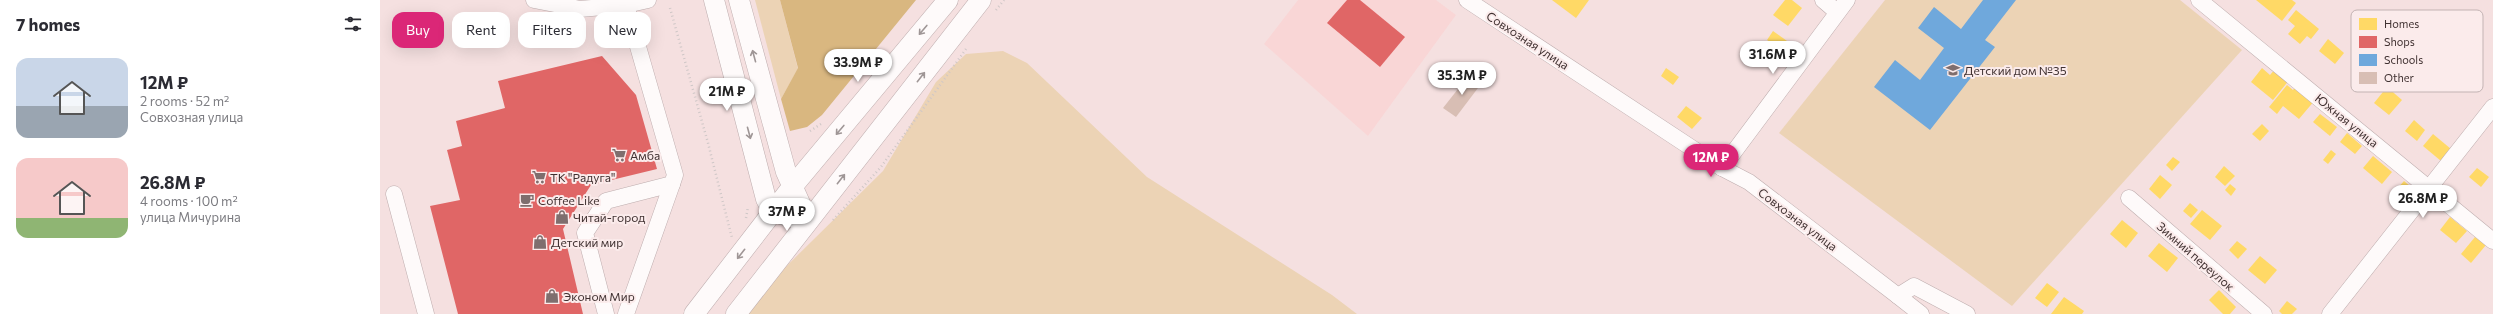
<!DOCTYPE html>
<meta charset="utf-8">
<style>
body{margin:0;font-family:Commissioner,sans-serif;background:#f7f7f7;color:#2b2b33;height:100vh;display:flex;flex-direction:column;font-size:15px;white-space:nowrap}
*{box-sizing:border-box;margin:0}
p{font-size:13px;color:#7c7c81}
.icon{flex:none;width:22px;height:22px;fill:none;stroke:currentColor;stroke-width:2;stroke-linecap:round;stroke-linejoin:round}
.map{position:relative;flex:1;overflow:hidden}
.drawer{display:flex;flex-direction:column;background:#fff;width:380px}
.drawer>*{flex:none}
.top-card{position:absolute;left:12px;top:12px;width:380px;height:36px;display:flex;gap:8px}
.price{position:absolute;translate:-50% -34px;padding:0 9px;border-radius:14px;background:#fff;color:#222;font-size:13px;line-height:26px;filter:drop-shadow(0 1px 2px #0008)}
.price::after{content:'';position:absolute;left:50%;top:24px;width:12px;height:9px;margin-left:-6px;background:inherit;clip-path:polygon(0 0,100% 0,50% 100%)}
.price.current{background:#db2777;color:#fff}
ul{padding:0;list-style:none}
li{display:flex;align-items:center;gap:12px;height:100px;padding:0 16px}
li span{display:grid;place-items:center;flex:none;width:112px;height:80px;border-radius:12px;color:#555}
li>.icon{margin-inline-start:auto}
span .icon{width:48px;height:48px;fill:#fffc;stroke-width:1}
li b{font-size:17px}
h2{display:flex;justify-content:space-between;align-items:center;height:48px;padding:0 16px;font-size:17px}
.chip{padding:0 14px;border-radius:12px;background:#fff;box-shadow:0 4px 16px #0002;font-size:14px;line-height:36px}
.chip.current{background:#db2777;color:#fff}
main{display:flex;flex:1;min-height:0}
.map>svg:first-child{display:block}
.built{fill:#f9d6d6}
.green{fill:#ecd3b5}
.forest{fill:#d9b780}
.homes{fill:#ffd966}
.shops{fill:#e06666}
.schools{fill:#6fa8dc}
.building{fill:#d8beb4}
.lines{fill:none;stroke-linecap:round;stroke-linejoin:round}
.minor-casing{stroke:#beadae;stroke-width:17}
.major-casing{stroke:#beadae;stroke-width:21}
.path{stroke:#cfc7c7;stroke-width:2.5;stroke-dasharray:1 3;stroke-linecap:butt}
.minor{stroke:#fefafa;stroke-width:16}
.major{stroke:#fefafa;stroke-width:20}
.oneway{stroke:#9f9696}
.labels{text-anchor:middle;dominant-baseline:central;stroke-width:4;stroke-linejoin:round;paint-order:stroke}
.street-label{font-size:12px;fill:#403131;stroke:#fbebeb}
.poi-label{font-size:12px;fill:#403131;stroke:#fbebeb;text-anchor:start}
.key{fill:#fbebeb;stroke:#c3b3b3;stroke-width:1}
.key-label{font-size:11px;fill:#403131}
</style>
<main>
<section class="drawer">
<h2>7 homes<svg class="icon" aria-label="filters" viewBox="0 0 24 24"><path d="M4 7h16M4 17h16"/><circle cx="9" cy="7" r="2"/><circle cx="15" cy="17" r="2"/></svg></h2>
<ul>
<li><span style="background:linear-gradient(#c9d6e8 60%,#9aa5b1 0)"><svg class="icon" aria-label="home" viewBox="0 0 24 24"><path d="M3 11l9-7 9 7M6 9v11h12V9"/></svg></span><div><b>12M ₽</b><p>2 rooms · 52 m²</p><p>Совхозная улица</p></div></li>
<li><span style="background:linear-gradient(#f6c9c9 75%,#8fb573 0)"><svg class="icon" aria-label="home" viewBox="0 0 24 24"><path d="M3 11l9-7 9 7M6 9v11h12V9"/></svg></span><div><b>26.8M ₽</b><p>4 rooms · 100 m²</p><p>улица Мичурина</p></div></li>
</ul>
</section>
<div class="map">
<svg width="2113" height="314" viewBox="0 0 2113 314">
<rect width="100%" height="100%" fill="#f5e0e0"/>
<polygon class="built" points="918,0 1056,0 1076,15 988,136 884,44"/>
<g class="green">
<polygon points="375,0 400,0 418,69 401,99"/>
<polygon points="1505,0 1800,0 1862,50 1632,306 1399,133"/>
<polygon points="623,51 647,63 767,177 952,295 977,314 358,314 503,171 556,82 586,54"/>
</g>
<polygon class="forest" points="400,0 536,0 442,115 427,127 410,131 401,99 418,68"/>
<g class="homes">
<polygon points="1172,0 1209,0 1196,18"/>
<polygon points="1405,0 1412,0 1422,8 1408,26 1393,15"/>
<polygon points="1876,0 1912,0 1916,3 1902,21"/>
<polygon points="1916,10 1939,29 1931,39 1927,36 1920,44 1908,34 1915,26 1908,20"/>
<polygon points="1393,31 1407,41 1401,49 1387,40"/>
<polygon points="1948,39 1964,53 1955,64 1939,51"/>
<polygon points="1286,68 1299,77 1293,85 1281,76"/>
<polygon points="1882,68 1890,75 1896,68 1910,79 1893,100 1871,82"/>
<polygon points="1907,85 1913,90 1916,86 1935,100 1919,119 1903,106 1897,114 1889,107"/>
<polygon points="2007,87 2022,100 2009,115 1994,103"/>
<polygon points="1306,106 1322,118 1312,129 1297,117"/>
<polygon points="1940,114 1957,127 1950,136 1933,122"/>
<polygon points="2034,120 2045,130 2037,141 2025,131"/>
<polygon points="1882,124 1889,131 1880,141 1872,134"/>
<polygon points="1967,133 1982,146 1975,154 1960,142"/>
<polygon points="2053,134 2071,149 2061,161 2043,146"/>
<polygon points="1951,150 1956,154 1948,164 1943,160"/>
<polygon points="1993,156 2012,172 2002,184 1983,168"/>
<polygon points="1793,157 1800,162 1792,171 1786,165"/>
<polygon points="1844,166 1855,176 1845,186 1835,177"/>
<polygon points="2097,168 2109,177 2101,187 2089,177"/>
<polygon points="1780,175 1792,185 1780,199 1769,189"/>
<polygon points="2024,181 2038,193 2032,201 2017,189"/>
<polygon points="1850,184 1856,189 1851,196 1845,190"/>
<polygon points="1810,203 1818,210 1811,218 1803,211"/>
<polygon points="1822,210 1842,226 1830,240 1810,224"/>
<polygon points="2070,217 2087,231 2076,243 2060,230"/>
<polygon points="1742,220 1758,233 1746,248 1730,234"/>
<polygon points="2095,237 2106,245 2091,263 2081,254"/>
<polygon points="1857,241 1867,249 1858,259 1849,250"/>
<polygon points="1779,243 1798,258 1787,272 1768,256"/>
<polygon points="1880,256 1897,270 1885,284 1868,270"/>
<polygon points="1667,283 1679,292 1667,307 1655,298"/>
<polygon points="1839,290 1856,307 1850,314 1843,314 1829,300"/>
<polygon points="1684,297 1704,311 1702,314 1671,314"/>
<polygon points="1907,301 1917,309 1912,314 1902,314 1899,311"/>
</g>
<g class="shops">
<polygon points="967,0 980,0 1025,37 1000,67 947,23"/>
<polygon points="222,56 256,95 277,169 211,185 183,229 203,314 78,314 50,206 80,200 67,150 82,146 76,121 125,108 118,81"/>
</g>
<polygon class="schools" points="1603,0 1636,0 1605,40 1615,47 1550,130 1494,87 1515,60 1540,80 1564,48 1538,28 1554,7 1581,29"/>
<polygon class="building" points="1089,75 1101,84 1076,117 1063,108"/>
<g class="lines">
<defs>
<g id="minor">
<polyline points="154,0 200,9 246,5 268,0"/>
<polyline points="1087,0 1342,168 1369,182 1518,296 1534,286 1587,314"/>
<polyline points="1443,0 1457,12"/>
<polyline points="1819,0 2113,241"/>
<polyline points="1342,168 1467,0"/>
<polyline points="14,194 46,314"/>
<polyline points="1749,198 1884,314"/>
<polyline points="1518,296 1541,314"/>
<polyline points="226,314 205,233 226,201 292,184 295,175 246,5"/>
<polyline points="246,314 292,184"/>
<polyline points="1950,314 2113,107"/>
</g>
<g id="major">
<polyline points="334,0 386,199 393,212 428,221"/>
<polyline points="359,0 406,172 428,221"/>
<polyline points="314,314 412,187 568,0"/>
<polyline points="356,314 601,0"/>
</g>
</defs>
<use href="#minor" class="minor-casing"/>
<use href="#major" class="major-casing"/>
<g class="path">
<polyline points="290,8 328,143 352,238"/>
<polyline points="616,10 624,0"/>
<polyline points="430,131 441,124"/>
<polyline points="366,218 368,207"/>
<polyline points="453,220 501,167 586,49"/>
</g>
<use href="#minor" class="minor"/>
<use href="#major" class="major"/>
</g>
<defs><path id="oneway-shaft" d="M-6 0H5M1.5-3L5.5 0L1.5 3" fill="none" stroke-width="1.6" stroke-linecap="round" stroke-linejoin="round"/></defs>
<g class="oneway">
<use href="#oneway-shaft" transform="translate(543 30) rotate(130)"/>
<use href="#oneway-shaft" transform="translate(374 56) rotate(-105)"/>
<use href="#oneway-shaft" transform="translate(541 77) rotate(-52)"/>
<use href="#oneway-shaft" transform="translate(460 130) rotate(130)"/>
<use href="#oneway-shaft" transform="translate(369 133) rotate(75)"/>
<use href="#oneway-shaft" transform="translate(461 179) rotate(-52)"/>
<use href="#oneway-shaft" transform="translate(361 254) rotate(128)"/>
</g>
<defs>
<symbol id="school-bare" viewBox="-9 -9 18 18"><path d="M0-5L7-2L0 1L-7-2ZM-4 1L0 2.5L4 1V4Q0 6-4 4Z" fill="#7f6e6e" stroke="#fbebeb" stroke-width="2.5" paint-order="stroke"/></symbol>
<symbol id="supermarket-bare" viewBox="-9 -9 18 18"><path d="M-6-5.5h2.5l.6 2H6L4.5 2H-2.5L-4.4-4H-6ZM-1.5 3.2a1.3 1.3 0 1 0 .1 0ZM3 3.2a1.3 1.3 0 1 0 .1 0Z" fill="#7f6e6e" stroke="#fbebeb" stroke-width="2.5" paint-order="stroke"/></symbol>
<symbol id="cafe-bare" viewBox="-9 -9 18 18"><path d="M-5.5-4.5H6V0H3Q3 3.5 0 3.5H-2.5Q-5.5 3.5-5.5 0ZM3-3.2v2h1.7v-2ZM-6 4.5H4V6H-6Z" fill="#7f6e6e" stroke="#fbebeb" stroke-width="2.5" paint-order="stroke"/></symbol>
<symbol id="shop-bare" viewBox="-9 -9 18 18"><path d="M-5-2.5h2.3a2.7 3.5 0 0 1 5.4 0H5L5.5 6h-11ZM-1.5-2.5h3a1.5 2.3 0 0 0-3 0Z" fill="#7f6e6e" stroke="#fbebeb" stroke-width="2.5" paint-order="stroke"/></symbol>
</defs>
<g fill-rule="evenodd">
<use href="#school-bare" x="1563" y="60" width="20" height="20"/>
<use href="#supermarket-bare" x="229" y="145" width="20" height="20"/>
<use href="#supermarket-bare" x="149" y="167" width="20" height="20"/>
<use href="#cafe-bare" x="137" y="190" width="20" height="20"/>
<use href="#shop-bare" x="172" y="207" width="20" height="20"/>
<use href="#shop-bare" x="150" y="232" width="20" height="20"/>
<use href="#shop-bare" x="162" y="286" width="20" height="20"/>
</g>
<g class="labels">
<g class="street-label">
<text transform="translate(1148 40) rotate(33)">Совхозная улица</text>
<text transform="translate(1967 120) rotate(39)">Южная улица</text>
<text transform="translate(1418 219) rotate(37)">Совхозная улица</text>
<text transform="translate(1816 256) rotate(41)">Зимний переулок</text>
</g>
<g class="poi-label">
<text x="1584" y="70">Детский дом №35</text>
<text x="250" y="155">Амба</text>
<text x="170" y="177">ТК "Радуга"</text>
<text x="158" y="200">Coffee Like</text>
<text x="193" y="217">Читай-город</text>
<text x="171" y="242">Детский мир</text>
<text x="183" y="296">Эконом Мир</text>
</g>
</g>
<rect x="1971" y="10" width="132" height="82" rx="6" class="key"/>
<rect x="1979" y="18" width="18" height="12" fill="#ffd966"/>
<rect x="1979" y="36" width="18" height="12" fill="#e06666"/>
<rect x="1979" y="54" width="18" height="12" fill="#6fa8dc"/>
<rect x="1979" y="72" width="18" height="12" fill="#d8beb4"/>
<g class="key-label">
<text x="2004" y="28">Homes</text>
<text x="2004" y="46">Shops</text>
<text x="2004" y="64">Schools</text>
<text x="2004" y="82">Other</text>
</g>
</svg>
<b class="price" style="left:1393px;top:75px">31.6M ₽</b>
<b class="price" style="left:478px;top:83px">33.9M ₽</b>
<b class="price" style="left:1082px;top:96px">35.3M ₽</b>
<b class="price" style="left:347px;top:112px">21M ₽</b>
<b class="price current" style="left:1331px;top:178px">12M ₽</b>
<b class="price" style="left:2043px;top:219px">26.8M ₽</b>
<b class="price" style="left:407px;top:232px">37M ₽</b>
<div class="top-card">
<a class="chip current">Buy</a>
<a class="chip">Rent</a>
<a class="chip">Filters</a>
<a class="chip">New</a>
</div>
</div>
</main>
